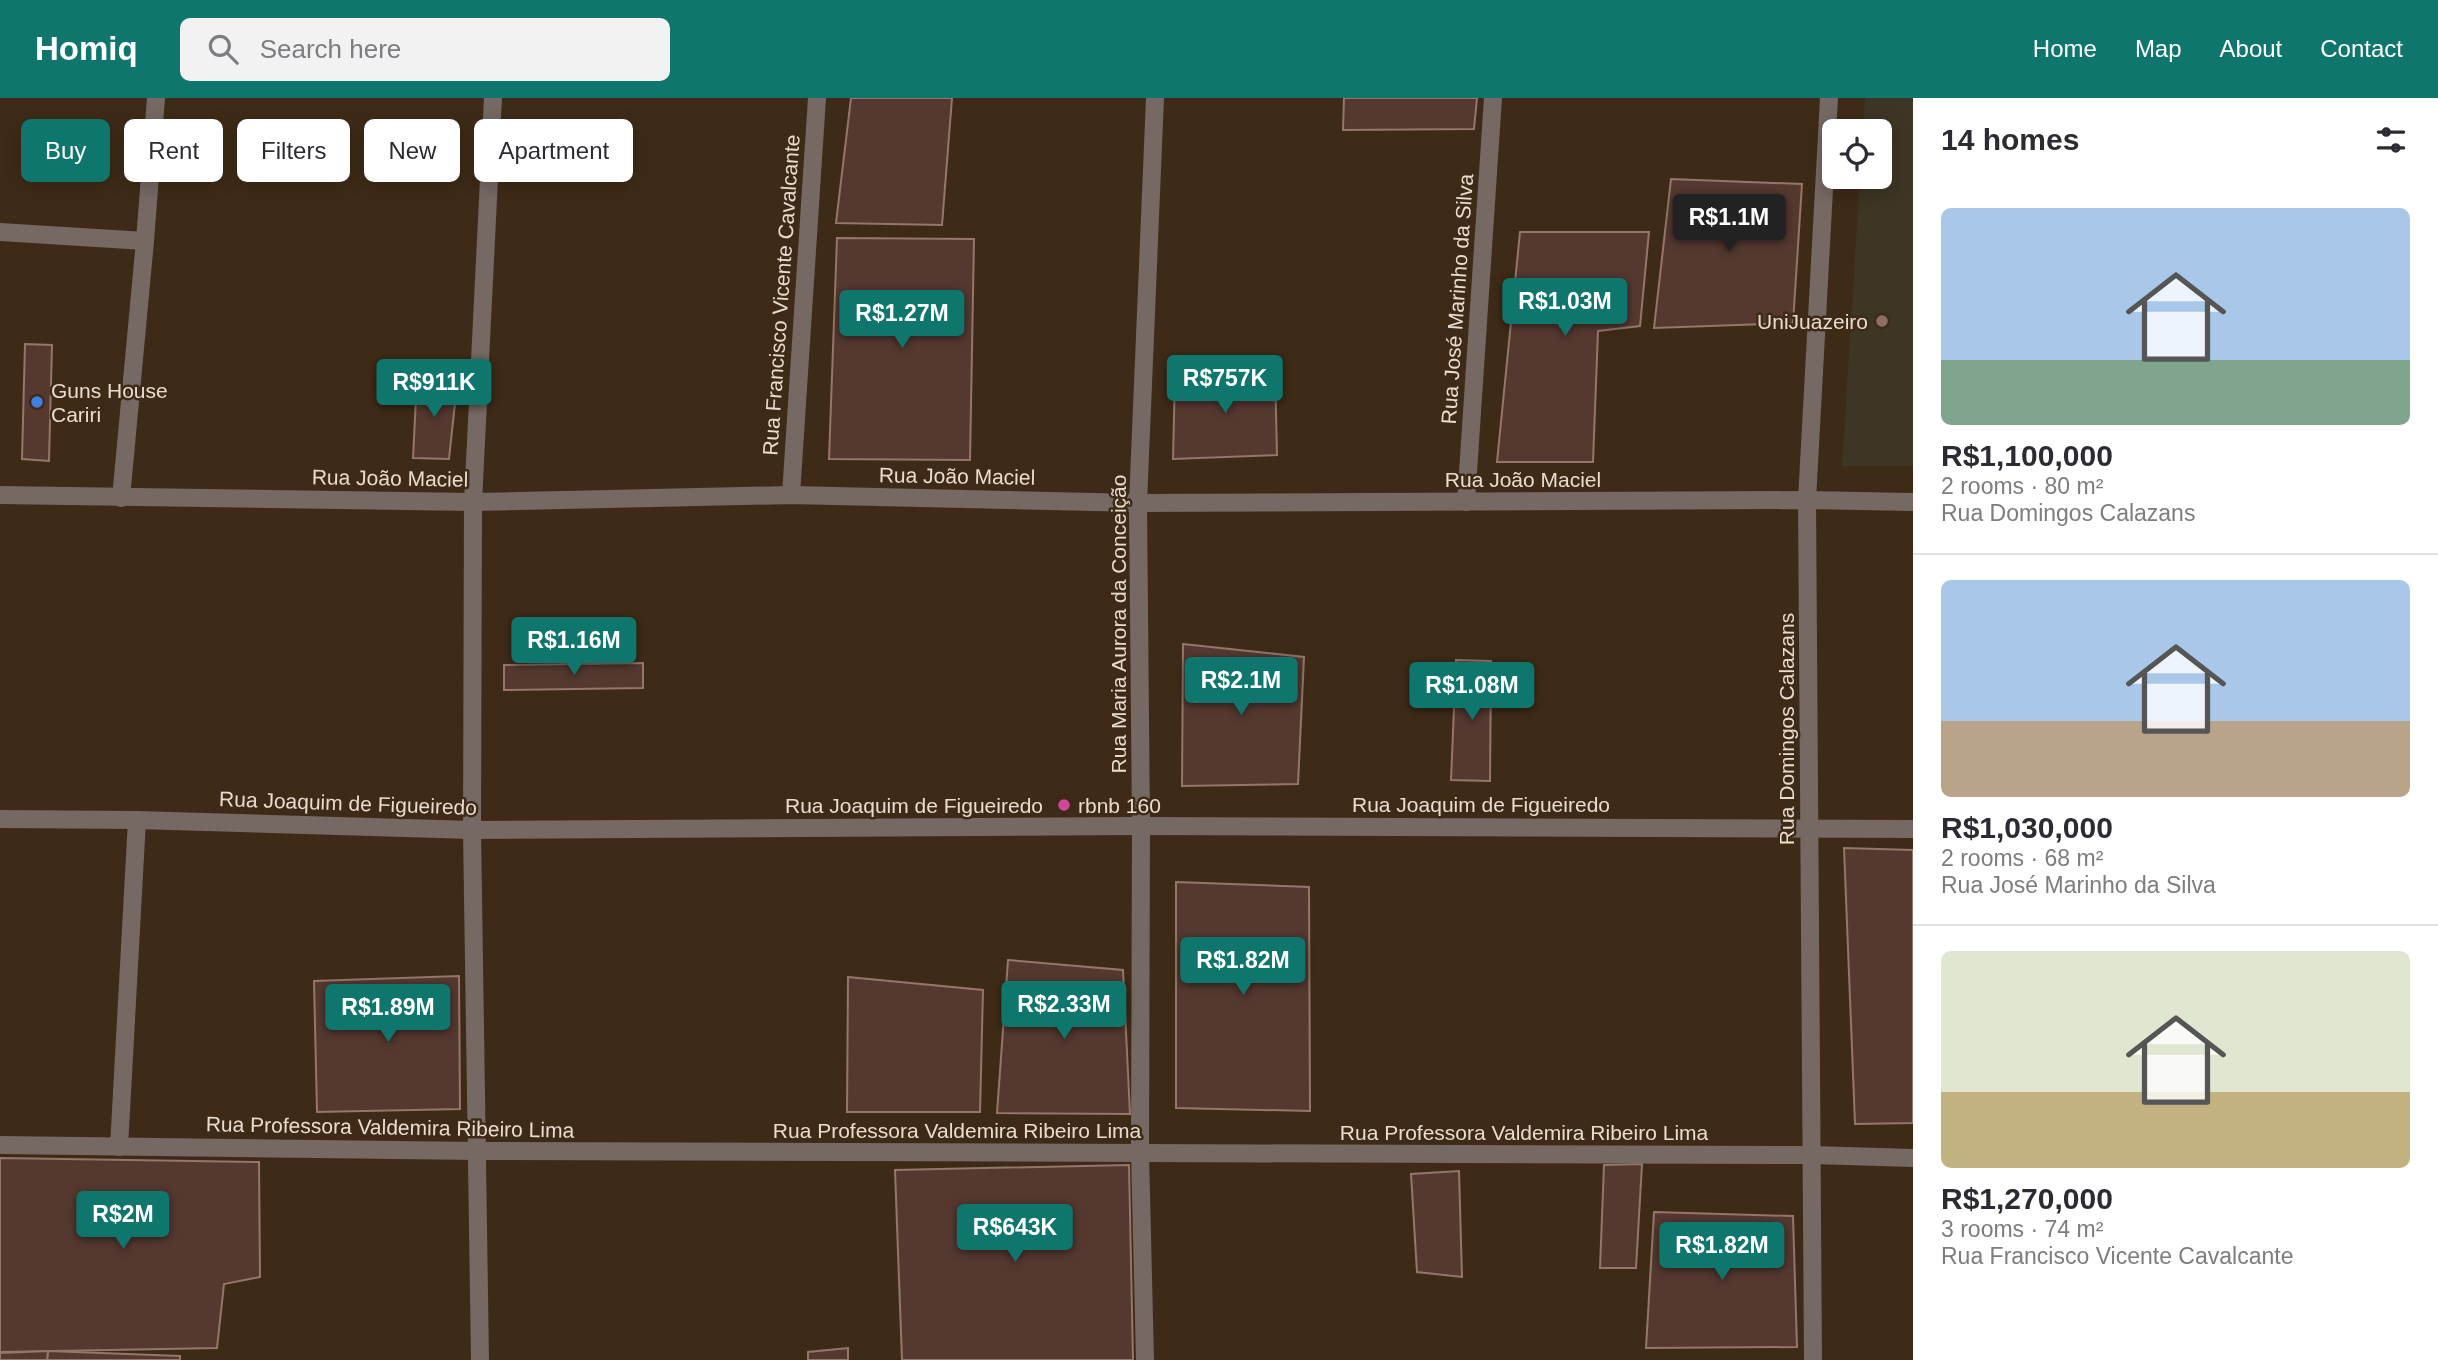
<!DOCTYPE html>
<meta charset="utf-8">
<style>
body{margin:0;font-family:Arial,sans-serif;background:#f2f2f3;color:#2b2b33;height:100vh;display:flex;flex-direction:column;font-size:26px;white-space:nowrap}
*{box-sizing:border-box;margin:0}
p{font-size:23px;color:#7c7c81}
.icon{flex:none;width:38px;height:38px;fill:none;stroke:currentColor;stroke-width:2;stroke-linecap:round;stroke-linejoin:round}
.map{position:relative;flex:1;overflow:hidden}
.details{display:flex;flex-direction:column;background:#fff;width:525px}
.details>*{flex:none}
.hud{position:absolute;left:21px;top:21px;width:665px;height:63px;display:flex;gap:14px}
.tools{position:absolute;left:1822px;top:21px;display:grid;gap:14px}
.tools a{display:grid;place-items:center;width:70px;height:70px;border-radius:10px;background:#fff;box-shadow:0 4px 18px #0003;font-size:35px}
.price{position:absolute;translate:-50% -60px;padding:0 16px;border-radius:7px;background:#0f766e;color:#fff;font-size:23px;line-height:46px;filter:drop-shadow(0 2px 4px #0008)}
.price::after{content:'';position:absolute;left:50%;top:42px;width:21px;height:16px;margin-left:-10px;background:inherit;clip-path:polygon(0 0,100% 0,50% 100%)}
.price.current{background:#222;color:#fff}
ul{padding:0;list-style:none}
li{display:grid;align-content:center;gap:14px;height:371px;padding:0 28px}
li+li{border-top:2px solid #e1e1e2}
li span{display:grid;place-items:center;height:217px;border-radius:10px;color:#555}
li>.icon{margin-inline-start:auto}
span .icon{width:126px;height:126px;fill:#fffc;stroke-width:1}
li b{font-size:30px}
h2{display:flex;justify-content:space-between;align-items:center;height:84px;padding:0 28px;font-size:30px}
.chip{padding:0 24px;border-radius:10px;background:#fff;box-shadow:0 4px 18px #0003;font-size:24px;line-height:63px}
.chip.current{background:#0f766e;color:#fff}
header{display:flex;align-items:center;gap:42px;box-sizing:border-box;height:98px;padding:0 35px;background:#0f766e;color:#fff}
header strong{font-size:33px}
nav{display:flex;gap:38px;margin-inline-start:auto;font-size:24px}
.search{width:490px;height:63px;background:#f2f2f3;display:flex;align-items:center;gap:18px;box-sizing:border-box;padding:0 24px;border-radius:10px;color:#7c7c81;font-size:26px}
main{display:flex;flex:1;min-height:0}
.map>svg:first-child{display:block}
.education{fill:#3d3625}
.building{fill:#553930;stroke:#95766b;stroke-width:2}
.lines{fill:none;stroke-linecap:round;stroke-linejoin:round}
.minor{stroke:#766863;stroke-width:18}
.education-dot{fill:#8d6e63;stroke:#3e2b17;stroke-width:2.5}
.shop-dot{fill:#3f7fe0;stroke:#3e2b17;stroke-width:2.5}
.hotel-dot{fill:#d1479c;stroke:#3e2b17;stroke-width:2.5}
.labels{text-anchor:middle;dominant-baseline:central;stroke-width:5;stroke-linejoin:round;paint-order:stroke}
.street-label{font-size:21px;fill:#e8dccf;stroke:#3e2b17}
.poi-label{font-size:21px;fill:#e8dccf;stroke:#3e2b17;text-anchor:start}
</style>
<header>
<strong>Homiq</strong>
<div class="search"><svg class="icon" aria-label="search" viewBox="0 0 24 24"><circle cx="10" cy="10" r="6"/><path d="M15 15l6 6"/></svg>Search here</div>
<nav><a>Home</a><a>Map</a><a>About</a><a>Contact</a></nav>
</header>
<main>
<div class="map">
<svg width="1913" height="1262" viewBox="0 0 1913 1262">
<rect width="100%" height="100%" fill="#3e2b17"/>
<polygon class="education" points="1865,0 1913,0 1913,368 1842,368 1860,79 1880,79 1880,33 1863,33"/>
<g class="building">
<polygon points="851,0 952,0 942,127 836,125"/>
<polygon points="1344,0 1477,0 1474,31 1343,32"/>
<polygon points="1671,81 1802,86 1793,225 1654,230"/>
<polygon points="1520,134 1649,134 1640,228 1598,233 1593,364 1497,364"/>
<polygon points="837,140 974,141 970,362 829,361"/>
<polygon points="25,246 52,247 49,363 22,361"/>
<polygon points="1275,272 1277,357 1173,361 1175,276"/>
<polygon points="417,280 457,286 449,361 413,360"/>
<polygon points="1183,546 1304,559 1298,686 1182,688"/>
<polygon points="1456,562 1491,563 1490,683 1451,682"/>
<polygon points="643,565 643,590 504,592 504,567"/>
<polygon points="1844,750 1913,752 1913,1025 1855,1026"/>
<polygon points="1176,784 1309,789 1310,1013 1176,1010"/>
<polygon points="1008,862 1123,872 1130,1016 997,1015"/>
<polygon points="459,878 460,1011 317,1014 314,883"/>
<polygon points="848,879 983,892 980,1014 847,1014"/>
<polygon points="0,1060 259,1064 260,1179 224,1186 217,1250 0,1254"/>
<polygon points="1642,1066 1636,1170 1600,1170 1604,1067"/>
<polygon points="1129,1067 1133,1262 902,1262 895,1072"/>
<polygon points="1459,1073 1462,1179 1417,1174 1411,1076"/>
<polygon points="1654,1114 1793,1118 1797,1249 1646,1250"/>
<polygon points="848,1250 848,1262 808,1262 808,1254"/>
<polygon points="48,1253 180,1258 180,1262 47,1262"/>
<polygon points="48,1253 47,1262 0,1262 0,1255"/>
</g>
<g class="lines">
<g class="minor">
<polyline points="0,134 145,143"/>
<polyline points="0,397 473,404 791,397 1138,405 1807,402 1913,404"/>
<polyline points="791,397 817,0"/>
<polyline points="121,400 145,143 156,0"/>
<polyline points="1466,404 1493,0"/>
<polyline points="0,721 137,722 472,732 1141,728 1913,731"/>
<polyline points="0,1047 477,1053 1813,1057 1913,1060"/>
<polyline points="119,1049 137,722"/>
<polyline points="480,1262 472,732 473,404 493,0"/>
<polyline points="1145,1262 1140,1055 1141,728 1138,405 1155,0"/>
<polyline points="1813,1262 1807,402 1829,0"/>
</g>
</g>
<circle class="education-dot" cx="1882" cy="223" r="7"/>
<circle class="shop-dot" cx="37" cy="304" r="7"/>
<circle class="hotel-dot" cx="1064" cy="707" r="7"/>
<g class="labels">
<g class="street-label">
<text transform="translate(781 197) rotate(-86)">Rua Francisco Vicente Cavalcante</text>
<text transform="translate(1457 201) rotate(-86)">Rua José Marinho da Silva</text>
<text transform="translate(957 378) rotate(1)">Rua João Maciel</text>
<text transform="translate(390 380) rotate(1)">Rua João Maciel</text>
<text x="1523" y="381">Rua João Maciel</text>
<text transform="translate(1118 526) rotate(-90)">Rua Maria Aurora da Conceição</text>
<text transform="translate(1786 631) rotate(-90)">Rua Domingos Calazans</text>
<text transform="translate(348 705) rotate(2)">Rua Joaquim de Figueiredo</text>
<text x="1481" y="706">Rua Joaquim de Figueiredo</text>
<text x="914" y="707">Rua Joaquim de Figueiredo</text>
<text transform="translate(390 1029) rotate(1)">Rua Professora Valdemira Ribeiro Lima</text>
<text x="957" y="1032">Rua Professora Valdemira Ribeiro Lima</text>
<text x="1524" y="1034">Rua Professora Valdemira Ribeiro Lima</text>
</g>
<g class="poi-label">
<text x="1868" y="223" text-anchor="end">UniJuazeiro</text>
<text x="51" y="292">Guns House<tspan x="51" dy="24">Cariri</tspan></text>
<text x="1078" y="707">rbnb 160</text>
</g>
</g>
</svg>
<div class="tools">
<a><svg class="icon" aria-label="locate" viewBox="0 0 24 24"><circle cx="12" cy="12" r="6"/><path d="M12 2v4M12 18v4M2 12h4M18 12h4"/></svg></a>
</div>
<b class="price current" style="left:1729px;top:156px">R$1.1M</b>
<b class="price" style="left:1565px;top:240px">R$1.03M</b>
<b class="price" style="left:902px;top:252px">R$1.27M</b>
<b class="price" style="left:1225px;top:317px">R$757K</b>
<b class="price" style="left:434px;top:321px">R$911K</b>
<b class="price" style="left:574px;top:579px">R$1.16M</b>
<b class="price" style="left:1241px;top:619px">R$2.1M</b>
<b class="price" style="left:1472px;top:624px">R$1.08M</b>
<b class="price" style="left:1243px;top:899px">R$1.82M</b>
<b class="price" style="left:1064px;top:943px">R$2.33M</b>
<b class="price" style="left:388px;top:946px">R$1.89M</b>
<b class="price" style="left:123px;top:1153px">R$2M</b>
<b class="price" style="left:1015px;top:1166px">R$643K</b>
<b class="price" style="left:1722px;top:1184px">R$1.82M</b>
<div class="hud">
<a class="chip current">Buy</a>
<a class="chip">Rent</a>
<a class="chip">Filters</a>
<a class="chip">New</a>
<a class="chip">Apartment</a>
</div>
</div>
<section class="details">
<h2>14 homes<svg class="icon" aria-label="filters" viewBox="0 0 24 24"><path d="M4 7h16M4 17h16"/><circle cx="9" cy="7" r="2"/><circle cx="15" cy="17" r="2"/></svg></h2>
<ul>
<li><span style="background:linear-gradient(#a9c7e8 70%,#7fa58c 0)"><svg class="icon" aria-label="home" viewBox="0 0 24 24"><path d="M3 11l9-7 9 7M6 9v11h12V9"/></svg></span><div><b>R$1,100,000</b><p>2 rooms · 80 m²</p><p>Rua Domingos Calazans</p></div></li>
<li><span style="background:linear-gradient(#a9c7e8 65%,#b9a48a 0)"><svg class="icon" aria-label="home" viewBox="0 0 24 24"><path d="M3 11l9-7 9 7M6 9v11h12V9"/></svg></span><div><b>R$1,030,000</b><p>2 rooms · 68 m²</p><p>Rua José Marinho da Silva</p></div></li>
<li><span style="background:linear-gradient(#dfe7d0 65%,#c2b280 0)"><svg class="icon" aria-label="home" viewBox="0 0 24 24"><path d="M3 11l9-7 9 7M6 9v11h12V9"/></svg></span><div><b>R$1,270,000</b><p>3 rooms · 74 m²</p><p>Rua Francisco Vicente Cavalcante</p></div></li>
</ul>
</section>
</main>
